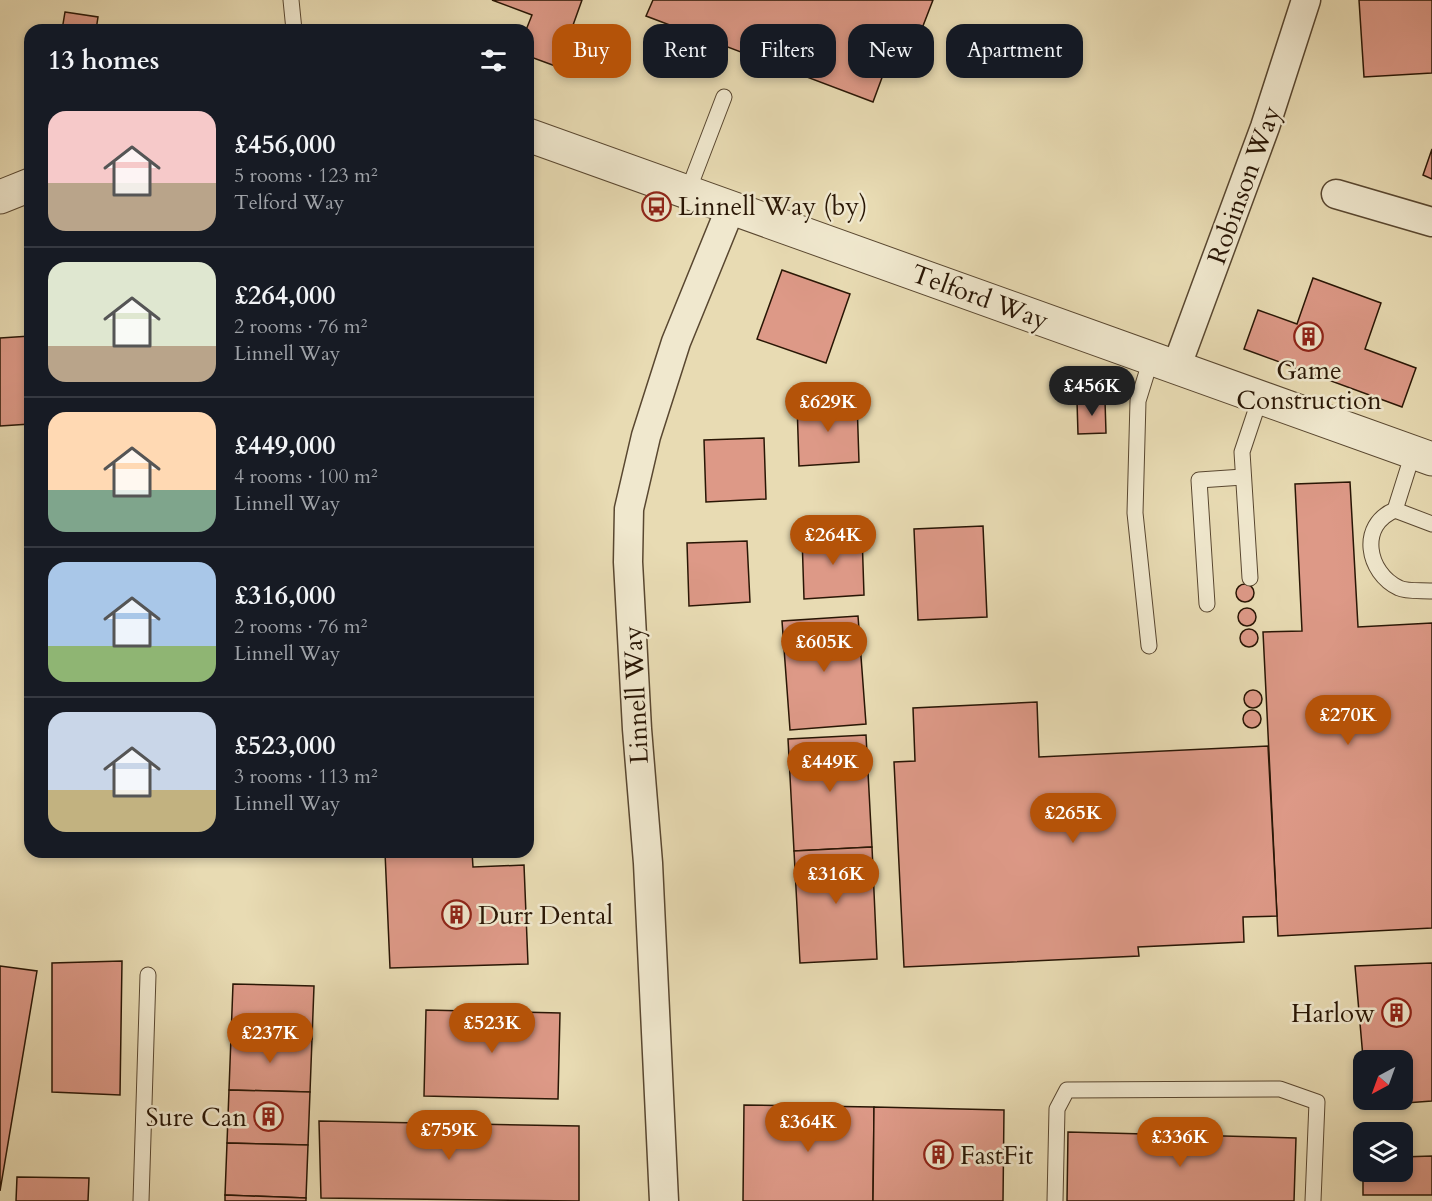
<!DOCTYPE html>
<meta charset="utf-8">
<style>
body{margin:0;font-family:Cardo,serif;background:#20242c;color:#f1f3f6;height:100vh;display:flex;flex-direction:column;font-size:22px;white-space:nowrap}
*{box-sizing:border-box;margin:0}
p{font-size:20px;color:#9ea1a6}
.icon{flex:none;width:33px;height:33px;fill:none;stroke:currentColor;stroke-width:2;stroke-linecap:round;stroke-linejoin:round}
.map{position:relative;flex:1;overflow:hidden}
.details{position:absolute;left:24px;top:24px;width:510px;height:834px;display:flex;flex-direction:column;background:#171b24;border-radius:18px;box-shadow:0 3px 9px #0003}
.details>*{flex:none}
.top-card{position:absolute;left:552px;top:24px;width:570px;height:54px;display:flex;gap:12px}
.needle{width:39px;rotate:221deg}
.buttons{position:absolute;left:1353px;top:1050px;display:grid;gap:12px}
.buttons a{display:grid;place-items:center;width:60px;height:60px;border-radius:12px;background:#171b24;box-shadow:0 3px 9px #0003;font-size:30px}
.price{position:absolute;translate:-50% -51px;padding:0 14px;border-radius:21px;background:#b45309;color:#fff;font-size:20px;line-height:39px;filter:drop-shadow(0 2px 3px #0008)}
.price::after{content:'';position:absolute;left:50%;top:36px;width:18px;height:14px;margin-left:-9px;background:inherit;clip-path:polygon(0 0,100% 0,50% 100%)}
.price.active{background:#222;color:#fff}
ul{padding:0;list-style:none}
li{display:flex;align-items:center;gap:18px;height:150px;padding:0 24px}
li+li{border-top:2px solid #363941}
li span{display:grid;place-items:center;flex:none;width:168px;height:120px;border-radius:18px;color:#555}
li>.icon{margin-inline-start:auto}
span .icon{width:72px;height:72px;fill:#fffc;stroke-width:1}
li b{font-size:26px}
h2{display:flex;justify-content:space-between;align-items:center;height:72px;padding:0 24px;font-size:26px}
.chip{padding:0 21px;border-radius:18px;background:#171b24;box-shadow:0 3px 9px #0003;font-size:21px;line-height:54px}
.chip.active{background:#b45309;color:#fff}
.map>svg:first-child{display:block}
.building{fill:#dd9987;stroke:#291605;stroke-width:1.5}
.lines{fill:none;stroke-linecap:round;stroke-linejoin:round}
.service-casing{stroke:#594730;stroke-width:17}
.minor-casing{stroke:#594730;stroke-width:31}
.tertiary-casing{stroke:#594730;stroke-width:35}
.service{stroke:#f0e8ce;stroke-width:15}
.minor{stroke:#f0e8ce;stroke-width:28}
.tertiary{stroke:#f0e8ce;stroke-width:33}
.labels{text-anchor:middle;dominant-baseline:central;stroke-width:5;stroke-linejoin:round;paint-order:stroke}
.street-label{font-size:26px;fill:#291605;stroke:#f0e8ce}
.poi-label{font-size:26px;fill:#291605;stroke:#f0e8ce;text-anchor:start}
</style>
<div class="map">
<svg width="1432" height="1201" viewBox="0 0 1432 1201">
<rect width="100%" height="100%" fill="#e8dbb3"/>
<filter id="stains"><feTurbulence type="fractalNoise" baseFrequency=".00333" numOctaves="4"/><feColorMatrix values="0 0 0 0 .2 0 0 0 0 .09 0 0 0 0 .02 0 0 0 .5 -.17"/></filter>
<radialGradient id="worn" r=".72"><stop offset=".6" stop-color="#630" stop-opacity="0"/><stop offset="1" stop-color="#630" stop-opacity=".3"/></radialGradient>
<g class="building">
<polygon points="492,0 582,0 558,67 528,56 526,30 532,15"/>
<polygon points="653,0 933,0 916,44 897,37 873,102 646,16"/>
<polygon points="1359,0 1432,0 1432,73 1364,77"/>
<polygon points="65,12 98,17 96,30 62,30"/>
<polygon points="1432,149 1432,179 1423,175"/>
<polygon points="782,270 850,294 826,363 757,339"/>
<polygon points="1313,278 1381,303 1365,349 1416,368 1402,407 1244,349 1258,310 1297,324"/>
<polygon points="30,336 30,424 0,426 0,338"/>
<polygon points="1105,400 1106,433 1078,434 1077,401"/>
<polygon points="857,401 859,462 799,466 797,403"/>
<polygon points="764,438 766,499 706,502 704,440"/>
<polygon points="1350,482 1358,627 1432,623 1432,928 1278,936 1263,632 1302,631 1295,484"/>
<polygon points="983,526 987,617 918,620 914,529"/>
<polygon points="862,534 864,595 804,599 802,536"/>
<polygon points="747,541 750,602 689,606 687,543"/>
<rect x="528" y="542" width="4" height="50"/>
<circle cx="1245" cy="593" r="9"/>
<circle cx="1247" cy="617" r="9"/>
<polygon points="858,616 866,724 790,730 782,621"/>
<circle cx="1249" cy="638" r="9"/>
<circle cx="1253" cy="699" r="9"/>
<polygon points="1037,702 1039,757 1268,746 1277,916 1243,917 1244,942 1138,947 1139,956 904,967 894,762 915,761 913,708"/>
<circle cx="1252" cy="719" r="9"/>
<polygon points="866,735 872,847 794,851 788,739"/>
<polygon points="872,847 877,959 800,963 794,851"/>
<polygon points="385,852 472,852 473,867 524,865 528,964 390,968"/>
<polygon points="122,961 120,1095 52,1092 52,963"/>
<polygon points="1432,963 1432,1101 1366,1106 1366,1100 1402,1100 1402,1060 1364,1060 1364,1069 1355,966"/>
<polygon points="0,966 37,971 0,1191"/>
<polygon points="233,984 314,986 312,1039 231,1037"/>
<polygon points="426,1010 560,1013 558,1099 424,1096"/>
<polygon points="231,1037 312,1039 310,1092 229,1090"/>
<polygon points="229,1090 310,1092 308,1145 227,1143"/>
<polygon points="744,1105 874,1107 873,1201 743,1201"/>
<polygon points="874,1107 1004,1110 1003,1201 873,1201"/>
<polygon points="319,1121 579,1126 579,1201 321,1198"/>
<polygon points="1068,1132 1296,1138 1294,1201 1067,1201"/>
<polygon points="227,1143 308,1145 306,1198 225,1195"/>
<polygon points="1432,1156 1432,1195 1363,1195 1363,1157 1364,1172 1402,1172 1402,1157"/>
<polygon points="17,1177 89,1178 88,1201 16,1201"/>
<polygon points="225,1195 306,1198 306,1201 225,1201"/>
</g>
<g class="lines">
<defs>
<g id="service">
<polyline points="291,0 294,30"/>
<polyline points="688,191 724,97"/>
<polyline points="1395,510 1413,453"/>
<path d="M1432,524L1395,510C1358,525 1367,573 1399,588C1407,592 1423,590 1432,591"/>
<polyline points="1250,578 1242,452 1260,398"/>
<polyline points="1207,604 1199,480 1243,477"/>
<polyline points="1149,646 1135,513 1138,401 1151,359"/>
<polyline points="141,1201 148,975"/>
<polyline points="1055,1201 1057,1109 1067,1090 1280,1089 1317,1102 1313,1201"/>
</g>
<g id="minor">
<polyline points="1336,194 1432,222"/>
<polyline points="1176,368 1265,127 1306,0"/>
<polyline points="664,1201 648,863 637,729 628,562 629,509 646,436 676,342 731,207"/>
</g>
<g id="tertiary">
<polyline points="528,135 1432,459"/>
<polyline points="0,197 30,185"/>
</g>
</defs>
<use href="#service" class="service-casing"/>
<use href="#minor" class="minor-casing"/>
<use href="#tertiary" class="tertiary-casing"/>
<use href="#service" class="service"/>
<use href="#minor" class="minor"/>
<use href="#tertiary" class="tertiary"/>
</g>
<defs>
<symbol id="bus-ring" viewBox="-11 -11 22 22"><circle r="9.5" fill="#f0e8ce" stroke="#8f2418" stroke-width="1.5"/><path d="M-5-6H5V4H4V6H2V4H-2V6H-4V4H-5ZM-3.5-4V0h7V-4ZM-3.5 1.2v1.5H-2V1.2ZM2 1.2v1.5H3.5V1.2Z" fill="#8f2418"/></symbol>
<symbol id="building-ring" viewBox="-11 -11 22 22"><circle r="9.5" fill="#f0e8ce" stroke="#8f2418" stroke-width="1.5"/><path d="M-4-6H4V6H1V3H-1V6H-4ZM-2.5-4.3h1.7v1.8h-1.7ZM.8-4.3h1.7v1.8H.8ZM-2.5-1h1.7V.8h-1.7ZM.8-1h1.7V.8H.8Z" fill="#8f2418"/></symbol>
</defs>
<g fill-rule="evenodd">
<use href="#bus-ring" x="640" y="190" width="33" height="33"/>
<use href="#building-ring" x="1292" y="320" width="33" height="33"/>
<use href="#building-ring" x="440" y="898" width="33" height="33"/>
<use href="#building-ring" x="1380" y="996" width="33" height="33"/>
<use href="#building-ring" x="252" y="1100" width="33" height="33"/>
<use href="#building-ring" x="922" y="1138" width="33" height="33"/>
</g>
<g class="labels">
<g class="street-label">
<text transform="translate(1244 185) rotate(-70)">Robinson Way</text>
<text transform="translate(980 297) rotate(20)">Telford Way</text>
<text transform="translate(636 695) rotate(-93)">Linnell Way</text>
</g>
<g class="poi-label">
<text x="678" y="206">Linnell Way (by)</text>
<text x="1309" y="370" text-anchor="middle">Game<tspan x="1309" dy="30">Construction</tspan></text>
<text x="478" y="915">Durr Dental</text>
<text x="1375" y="1013" text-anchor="end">Harlow</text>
<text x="247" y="1117" text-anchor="end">Sure Can</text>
<text x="960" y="1155">FastFit</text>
</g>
</g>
<rect width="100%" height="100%" filter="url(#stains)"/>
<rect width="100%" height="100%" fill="url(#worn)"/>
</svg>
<div class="buttons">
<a><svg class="needle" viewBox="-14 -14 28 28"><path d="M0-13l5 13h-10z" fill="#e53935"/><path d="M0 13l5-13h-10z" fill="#9ea1a6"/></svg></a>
<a><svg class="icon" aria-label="layers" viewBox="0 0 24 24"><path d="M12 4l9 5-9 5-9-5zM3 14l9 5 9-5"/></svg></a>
</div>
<b class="price active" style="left:1092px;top:417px">£456K</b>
<b class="price" style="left:828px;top:433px">£629K</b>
<b class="price" style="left:833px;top:566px">£264K</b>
<b class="price" style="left:824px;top:673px">£605K</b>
<b class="price" style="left:1348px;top:746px">£270K</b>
<b class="price" style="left:830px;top:793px">£449K</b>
<b class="price" style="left:1073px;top:844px">£265K</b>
<b class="price" style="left:836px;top:905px">£316K</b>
<b class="price" style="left:492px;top:1054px">£523K</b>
<b class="price" style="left:270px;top:1064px">£237K</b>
<b class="price" style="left:808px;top:1153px">£364K</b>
<b class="price" style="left:449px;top:1161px">£759K</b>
<b class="price" style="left:1180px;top:1168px">£336K</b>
<div class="top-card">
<a class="chip active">Buy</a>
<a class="chip">Rent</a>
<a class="chip">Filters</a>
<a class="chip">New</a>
<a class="chip">Apartment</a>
</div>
<section class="details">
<h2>13 homes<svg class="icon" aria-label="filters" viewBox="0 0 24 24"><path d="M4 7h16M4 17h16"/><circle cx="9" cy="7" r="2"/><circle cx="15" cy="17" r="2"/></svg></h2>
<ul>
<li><span style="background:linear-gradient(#f6c9c9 60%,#b9a48a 0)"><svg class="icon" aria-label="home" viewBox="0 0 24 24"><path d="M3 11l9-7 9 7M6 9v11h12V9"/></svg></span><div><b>£456,000</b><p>5 rooms · 123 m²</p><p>Telford Way</p></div></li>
<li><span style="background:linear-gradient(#dfe7d0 70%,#b9a48a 0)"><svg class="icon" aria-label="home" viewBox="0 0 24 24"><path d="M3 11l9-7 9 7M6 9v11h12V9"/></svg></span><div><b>£264,000</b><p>2 rooms · 76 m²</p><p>Linnell Way</p></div></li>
<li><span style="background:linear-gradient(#ffd9b3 65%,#7fa58c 0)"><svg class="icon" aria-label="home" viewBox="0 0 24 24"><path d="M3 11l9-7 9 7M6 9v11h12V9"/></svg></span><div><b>£449,000</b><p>4 rooms · 100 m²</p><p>Linnell Way</p></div></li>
<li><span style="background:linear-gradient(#a9c7e8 70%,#8fb573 0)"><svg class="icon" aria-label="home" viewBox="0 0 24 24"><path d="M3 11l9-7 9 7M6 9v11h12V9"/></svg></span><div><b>£316,000</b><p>2 rooms · 76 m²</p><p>Linnell Way</p></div></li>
<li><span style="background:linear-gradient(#c9d6e8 65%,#c2b280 0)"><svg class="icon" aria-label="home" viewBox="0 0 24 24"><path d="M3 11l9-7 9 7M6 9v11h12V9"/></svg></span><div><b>£523,000</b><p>3 rooms · 113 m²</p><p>Linnell Way</p></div></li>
</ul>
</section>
</div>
